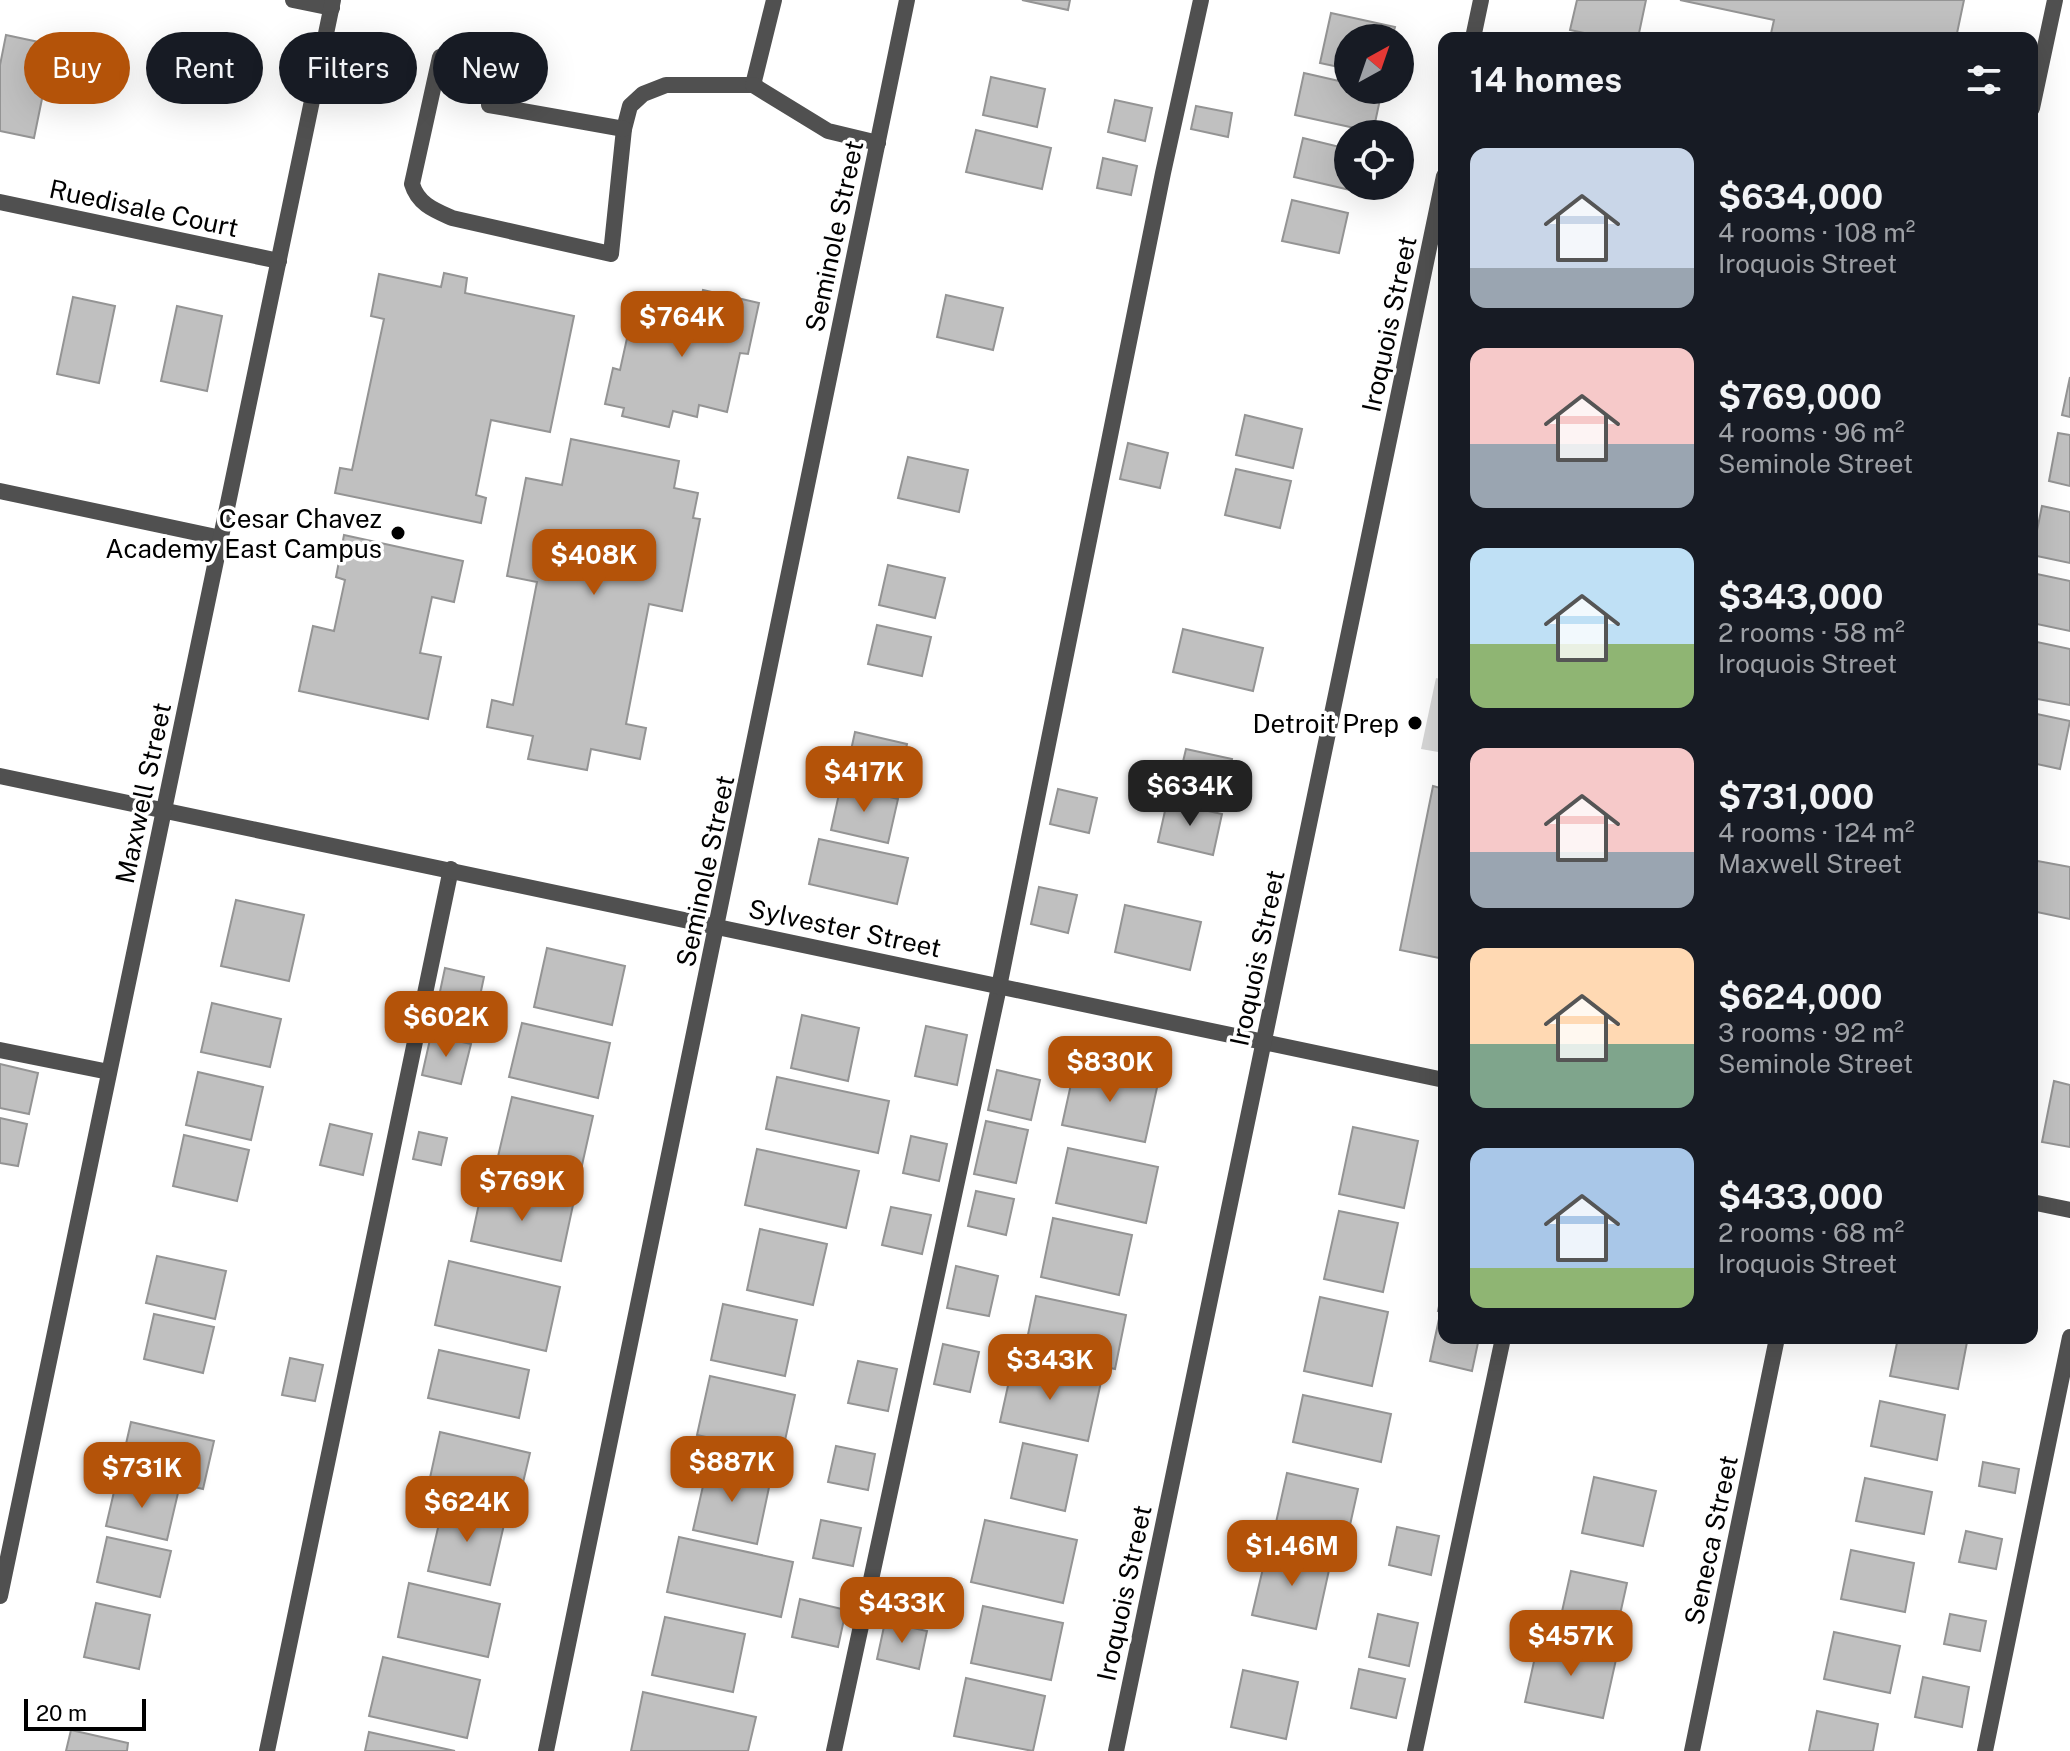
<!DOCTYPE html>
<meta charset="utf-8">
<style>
body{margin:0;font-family:"Public Sans",sans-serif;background:#242831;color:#f1f3f6;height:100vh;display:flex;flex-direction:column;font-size:30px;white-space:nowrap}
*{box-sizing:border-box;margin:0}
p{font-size:26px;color:#9ea1a6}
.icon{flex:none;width:44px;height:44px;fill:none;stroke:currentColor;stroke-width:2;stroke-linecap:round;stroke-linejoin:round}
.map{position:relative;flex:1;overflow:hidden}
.sheet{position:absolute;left:1438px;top:32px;width:600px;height:1312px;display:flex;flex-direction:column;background:#171b24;border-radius:16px;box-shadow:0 8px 32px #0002}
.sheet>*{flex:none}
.hud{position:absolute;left:24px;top:32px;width:760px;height:72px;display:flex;gap:16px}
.needle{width:52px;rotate:40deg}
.controls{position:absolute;left:1334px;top:24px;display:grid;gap:16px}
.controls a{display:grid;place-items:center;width:80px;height:80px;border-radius:50%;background:#171b24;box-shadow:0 8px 32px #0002;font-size:40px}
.scale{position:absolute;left:24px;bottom:20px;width:122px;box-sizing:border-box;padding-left:8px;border:4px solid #000;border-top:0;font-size:22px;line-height:28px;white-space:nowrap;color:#000;-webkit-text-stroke:6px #fff;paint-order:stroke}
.price{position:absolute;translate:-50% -68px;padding:0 18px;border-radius:16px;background:#b45309;color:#fff;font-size:26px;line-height:52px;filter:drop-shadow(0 2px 4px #0008)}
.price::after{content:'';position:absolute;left:50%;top:48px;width:24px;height:18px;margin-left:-12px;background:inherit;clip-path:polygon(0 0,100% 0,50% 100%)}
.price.selected{background:#222;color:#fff}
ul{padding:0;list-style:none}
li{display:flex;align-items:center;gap:24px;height:200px;padding:0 32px}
li span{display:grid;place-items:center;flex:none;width:224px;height:160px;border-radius:16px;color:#555}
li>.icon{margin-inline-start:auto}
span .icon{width:96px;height:96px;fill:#fffc;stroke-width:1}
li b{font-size:34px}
h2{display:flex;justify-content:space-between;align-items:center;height:96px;padding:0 32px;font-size:34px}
.chip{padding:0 28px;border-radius:36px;background:#171b24;box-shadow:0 8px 32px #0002;font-size:28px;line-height:72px}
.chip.selected{background:#b45309;color:#fff}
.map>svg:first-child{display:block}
.green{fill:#d7d7d7}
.building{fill:#c0c0c0;stroke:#949494;stroke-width:2}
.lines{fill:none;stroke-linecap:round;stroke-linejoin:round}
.service{stroke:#505050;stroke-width:16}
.minor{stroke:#505050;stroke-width:16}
.poi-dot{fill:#000;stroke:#fff;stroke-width:3}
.labels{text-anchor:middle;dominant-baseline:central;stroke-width:7;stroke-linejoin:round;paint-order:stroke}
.street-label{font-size:26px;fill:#000;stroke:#fff}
.poi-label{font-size:26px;fill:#000;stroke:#fff;text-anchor:end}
</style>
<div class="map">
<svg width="2070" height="1751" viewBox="0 0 2070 1751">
<rect width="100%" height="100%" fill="#fff"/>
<polygon class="green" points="1436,678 1444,680 1444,753 1421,749"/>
<g class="building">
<polygon points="1022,0 1070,0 1068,10"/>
<polygon points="1577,0 1646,0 1638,38 1608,38 1570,30"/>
<polygon points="1680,0 1964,0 1956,38 1770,38 1774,20"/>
<polygon points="1331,13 1395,27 1392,38 1348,38 1348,69 1320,63"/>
<polygon points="6,35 53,45 34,138 0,131 0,65"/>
<polygon points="1304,73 1348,83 1348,90 1382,90 1373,132 1295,115"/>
<polygon points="991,77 1045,89 1037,127 983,115"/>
<polygon points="1115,100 1152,108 1145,141 1108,132"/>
<polygon points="1196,106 1232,113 1228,137 1191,129"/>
<polygon points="976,130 1051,148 1042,189 966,172"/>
<polygon points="1303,138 1348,149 1348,186 1365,186 1363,193 1294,177"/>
<polygon points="1103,158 1137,166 1131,195 1097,188"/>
<polygon points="1292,200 1348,213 1339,253 1282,241"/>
<polygon points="444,273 467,278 465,293 574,316 550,432 491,420 476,495 486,498 481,523 335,493 340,468 352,470 384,319 371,316 379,274 441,287"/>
<polygon points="703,290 759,303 748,354 740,353 727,412 699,405 697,417 673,411 669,427 622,416 624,408 605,404 613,368 620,370 635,302 697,316"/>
<polygon points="946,295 1003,308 993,350 937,337"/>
<polygon points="73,297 115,306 99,383 57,374"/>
<polygon points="177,306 222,316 207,391 161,381"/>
<polygon points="2070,377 2070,417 2062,415"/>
<polygon points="1245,415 1302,429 1293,468 1236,455"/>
<polygon points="2058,433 2070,435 2070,486 2049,481"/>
<polygon points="571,439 679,461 674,488 698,493 693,518 700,519 682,611 649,604 626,724 646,728 640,759 591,749 587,770 528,759 533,736 487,727 492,700 513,705 537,582 507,576 526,478 562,485"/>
<polygon points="1128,443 1168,453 1160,488 1120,479"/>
<polygon points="908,457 968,470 959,512 898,498"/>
<polygon points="1236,469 1291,481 1280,528 1225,515"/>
<polygon points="2042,506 2070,512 2070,563 2032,555"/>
<polygon points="344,535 463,561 454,602 432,597 420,653 441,657 428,719 299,691 313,626 334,631 345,580 336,577"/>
<polygon points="888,565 945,578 935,618 879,605"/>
<polygon points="2032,573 2070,581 2070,631 2032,623"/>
<polygon points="877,625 931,637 922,676 868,664"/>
<polygon points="1183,629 1263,648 1253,691 1173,672"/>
<polygon points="2032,641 2070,649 2070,705 2032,698"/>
<polygon points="2032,713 2070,721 2060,769 2032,763"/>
<polygon points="855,732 907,744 898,785 846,773"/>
<polygon points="1186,749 1232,759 1224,798 1177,787"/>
<polygon points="841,785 898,799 888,843 831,830"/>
<polygon points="1433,786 1444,789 1444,959 1400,950"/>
<polygon points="1058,789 1097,798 1089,833 1050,824"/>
<polygon points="1167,802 1222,814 1213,855 1158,842"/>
<polygon points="819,839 908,858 897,904 809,884"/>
<polygon points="2032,860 2070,867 2070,919 2032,911"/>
<polygon points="1039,887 1077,895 1068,933 1031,924"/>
<polygon points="236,900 304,915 289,981 221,966"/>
<polygon points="1125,905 1201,922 1190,970 1115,952"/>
<polygon points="547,948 625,966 612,1025 534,1007"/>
<polygon points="445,968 484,977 477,1010 438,1001"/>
<polygon points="212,1003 281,1019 270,1067 201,1052"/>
<polygon points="802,1015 859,1028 848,1081 791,1068"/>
<polygon points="522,1023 610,1043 598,1098 509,1077"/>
<polygon points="926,1026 967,1035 957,1085 915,1076"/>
<polygon points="431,1035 471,1044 461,1084 422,1075"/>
<polygon points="0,1064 38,1073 29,1114 0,1108"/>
<polygon points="1075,1066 1158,1083 1145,1142 1062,1125"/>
<polygon points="997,1070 1040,1080 1031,1120 988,1110"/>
<polygon points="198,1072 263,1087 251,1140 186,1125"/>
<polygon points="777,1077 889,1101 878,1153 766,1129"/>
<polygon points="2054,1081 2070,1085 2070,1147 2042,1142"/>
<polygon points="512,1097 593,1116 578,1183 496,1165"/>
<polygon points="0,1118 27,1124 18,1166 0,1163"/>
<polygon points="986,1121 1028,1130 1016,1183 974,1174"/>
<polygon points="330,1124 372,1134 363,1175 320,1165"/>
<polygon points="1353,1127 1418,1141 1404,1208 1339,1194"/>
<polygon points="419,1132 447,1138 441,1165 413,1159"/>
<polygon points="184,1135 249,1150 237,1201 173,1186"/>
<polygon points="911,1136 947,1144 939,1181 903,1173"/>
<polygon points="1068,1148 1158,1167 1146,1223 1056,1203"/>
<polygon points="757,1149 859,1171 846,1228 745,1205"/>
<polygon points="483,1185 573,1205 561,1261 471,1241"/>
<polygon points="976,1191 1014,1199 1006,1235 968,1226"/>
<polygon points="891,1207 931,1215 922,1254 882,1245"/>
<polygon points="1339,1211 1398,1223 1383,1292 1324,1279"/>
<polygon points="1053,1218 1132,1235 1119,1295 1041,1277"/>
<polygon points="760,1229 827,1244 813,1305 747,1290"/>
<polygon points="157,1256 226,1271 215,1319 146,1303"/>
<polygon points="449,1261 560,1287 546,1351 435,1325"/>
<polygon points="956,1266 998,1276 989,1316 947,1308"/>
<polygon points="1444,1282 1444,1313 1438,1311"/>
<polygon points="1036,1296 1126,1315 1115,1369 1025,1349"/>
<polygon points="1320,1297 1388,1312 1372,1386 1304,1371"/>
<polygon points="723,1304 797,1320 785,1376 711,1360"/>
<polygon points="154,1314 214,1327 203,1373 144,1359"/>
<polygon points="1439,1319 1444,1320 1444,1338 1479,1338 1472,1371 1430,1361"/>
<polygon points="1898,1338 1947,1338 1967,1342 1958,1389 1890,1376"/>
<polygon points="943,1344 979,1352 970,1392 934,1384"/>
<polygon points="439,1350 529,1370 519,1418 428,1398"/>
<polygon points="290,1358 323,1365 315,1401 282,1395"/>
<polygon points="858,1361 897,1369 888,1411 848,1403"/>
<polygon points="1013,1363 1101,1382 1088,1441 1000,1422"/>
<polygon points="710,1376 795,1395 782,1454 697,1435"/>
<polygon points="1303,1395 1391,1414 1381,1462 1293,1442"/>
<polygon points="1880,1401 1945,1415 1937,1460 1871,1446"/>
<polygon points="131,1422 214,1441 203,1489 120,1470"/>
<polygon points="440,1432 530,1453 517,1508 428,1487"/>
<polygon points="1023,1443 1077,1455 1065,1511 1011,1498"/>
<polygon points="836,1446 875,1454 868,1490 828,1482"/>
<polygon points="1983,1462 2019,1469 2015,1493 1979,1486"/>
<polygon points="708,1464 771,1478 757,1544 693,1530"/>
<polygon points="1287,1473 1358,1489 1346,1543 1275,1527"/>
<polygon points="1594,1477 1656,1491 1643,1546 1582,1533"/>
<polygon points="1865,1478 1932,1492 1924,1534 1856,1521"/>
<polygon points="117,1479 178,1493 167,1540 106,1526"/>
<polygon points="444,1502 506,1516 490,1585 428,1571"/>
<polygon points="821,1520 861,1528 853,1566 813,1558"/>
<polygon points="985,1520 1077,1540 1063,1603 971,1582"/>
<polygon points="1397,1527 1439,1536 1431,1575 1389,1565"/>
<polygon points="1966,1531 2002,1539 1996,1569 1959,1562"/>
<polygon points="107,1537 171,1551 160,1597 97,1582"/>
<polygon points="679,1537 793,1562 781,1617 667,1592"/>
<polygon points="1268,1547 1331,1561 1316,1629 1252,1615"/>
<polygon points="1851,1550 1914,1563 1905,1612 1841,1599"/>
<polygon points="1571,1571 1627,1583 1617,1628 1561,1616"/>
<polygon points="409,1583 500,1604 488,1657 398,1637"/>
<polygon points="800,1599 846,1610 838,1647 792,1637"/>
<polygon points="96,1603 150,1615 139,1669 84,1657"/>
<polygon points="983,1606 1063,1623 1051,1680 971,1663"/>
<polygon points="1378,1614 1418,1623 1409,1666 1369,1657"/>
<polygon points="1950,1614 1986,1621 1980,1651 1944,1644"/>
<polygon points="665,1617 745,1634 733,1692 652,1675"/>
<polygon points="885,1622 927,1631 919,1669 877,1659"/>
<polygon points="1834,1632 1900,1646 1890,1693 1824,1679"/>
<polygon points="1539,1639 1617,1655 1603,1718 1525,1702"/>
<polygon points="383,1657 480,1680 467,1738 369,1716"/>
<polygon points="1359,1669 1405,1679 1396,1718 1351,1708"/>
<polygon points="1243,1670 1298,1682 1286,1739 1231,1727"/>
<polygon points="1923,1677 1969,1687 1962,1727 1915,1717"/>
<polygon points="966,1678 1045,1696 1033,1751 954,1736"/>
<polygon points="643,1692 756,1717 748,1751 631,1751"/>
<polygon points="1817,1711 1878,1724 1873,1751 1809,1751"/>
<polygon points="71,1730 128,1743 127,1751 66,1751"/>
<polygon points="369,1732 455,1751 365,1751"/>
</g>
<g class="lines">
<g class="service">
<polyline points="293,0 332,8"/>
<path d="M440,57L412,184C418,204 434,210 452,218L611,254L624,129L630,106L643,94L666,85H753L774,0"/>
<polyline points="753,85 828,131 878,143"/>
<polyline points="489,105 624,129"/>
<polyline points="0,491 221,538"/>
<polyline points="0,1050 109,1072"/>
<polyline points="267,1751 451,869"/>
<polyline points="834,1751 999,987 1163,173 1201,0"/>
<polyline points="1415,1751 1503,1338"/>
<polyline points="1985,1751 2070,1337"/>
</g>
<g class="minor">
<polyline points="1473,38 1481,0"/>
<polyline points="2032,108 2055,0"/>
<polyline points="0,202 279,261"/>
<polyline points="0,776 1444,1080"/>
<polyline points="2032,1202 2070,1210"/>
<polyline points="0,1596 333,0"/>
<polyline points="546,1751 907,0"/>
<polyline points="1116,1751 1444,176"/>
<polyline points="1692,1751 1777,1338"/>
</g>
</g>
<g class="poi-dot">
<circle cx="398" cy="533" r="8"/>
<circle cx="1415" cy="723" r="8"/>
</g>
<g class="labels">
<g class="street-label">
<text transform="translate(144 208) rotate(12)">Ruedisale Court</text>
<text transform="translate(834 236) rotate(-78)">Seminole Street</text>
<text transform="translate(1389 324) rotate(-78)">Iroquois Street</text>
<text transform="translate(143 793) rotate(-78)">Maxwell Street</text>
<text transform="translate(705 871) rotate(-78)">Seminole Street</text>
<text transform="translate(845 928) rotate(12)">Sylvester Street</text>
<text transform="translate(1257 958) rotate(-78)">Iroquois Street</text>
<text transform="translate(1711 1540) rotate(-78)">Seneca Street</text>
<text transform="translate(1124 1593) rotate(-78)">Iroquois Street</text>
</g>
<g class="poi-label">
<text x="382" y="518">Cesar Chavez<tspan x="382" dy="30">Academy East Campus</tspan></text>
<text x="1399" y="723">Detroit Prep</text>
</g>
</g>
</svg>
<div class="controls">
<a><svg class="needle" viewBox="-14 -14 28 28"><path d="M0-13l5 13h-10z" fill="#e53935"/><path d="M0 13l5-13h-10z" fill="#9ea1a6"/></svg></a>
<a><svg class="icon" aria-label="locate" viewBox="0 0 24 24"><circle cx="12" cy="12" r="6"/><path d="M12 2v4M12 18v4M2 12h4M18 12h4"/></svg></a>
</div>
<div class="scale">20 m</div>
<b class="price" style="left:682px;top:359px">$764K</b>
<b class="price" style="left:594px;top:597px">$408K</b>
<b class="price" style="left:864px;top:814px">$417K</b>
<b class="price selected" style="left:1190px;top:828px">$634K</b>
<b class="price" style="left:446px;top:1059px">$602K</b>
<b class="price" style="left:1110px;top:1104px">$830K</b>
<b class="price" style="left:522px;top:1223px">$769K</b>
<b class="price" style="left:1050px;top:1402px">$343K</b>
<b class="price" style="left:732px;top:1504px">$887K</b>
<b class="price" style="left:142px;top:1510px">$731K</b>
<b class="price" style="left:467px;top:1544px">$624K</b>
<b class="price" style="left:1292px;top:1588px">$1.46M</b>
<b class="price" style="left:902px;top:1645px">$433K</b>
<b class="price" style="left:1571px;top:1678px">$457K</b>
<div class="hud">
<a class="chip selected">Buy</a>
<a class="chip">Rent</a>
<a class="chip">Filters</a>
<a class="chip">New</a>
</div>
<section class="sheet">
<h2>14 homes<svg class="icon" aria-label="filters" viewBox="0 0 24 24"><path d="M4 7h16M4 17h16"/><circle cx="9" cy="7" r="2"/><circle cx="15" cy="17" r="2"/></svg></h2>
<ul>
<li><span style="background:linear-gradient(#c9d6e8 75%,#9aa5b1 0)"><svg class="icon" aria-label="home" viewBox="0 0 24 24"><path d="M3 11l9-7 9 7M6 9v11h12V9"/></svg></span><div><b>$634,000</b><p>4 rooms · 108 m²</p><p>Iroquois Street</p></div></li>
<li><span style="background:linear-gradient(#f6c9c9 60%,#9aa5b1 0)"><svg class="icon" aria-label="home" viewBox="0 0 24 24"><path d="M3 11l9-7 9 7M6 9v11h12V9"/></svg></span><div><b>$769,000</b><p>4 rooms · 96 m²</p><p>Seminole Street</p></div></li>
<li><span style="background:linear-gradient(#bfe0f5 60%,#8fb573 0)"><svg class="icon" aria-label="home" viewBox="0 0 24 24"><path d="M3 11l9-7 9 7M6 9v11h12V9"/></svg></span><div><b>$343,000</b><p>2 rooms · 58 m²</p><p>Iroquois Street</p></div></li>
<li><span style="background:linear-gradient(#f6c9c9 65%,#9aa5b1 0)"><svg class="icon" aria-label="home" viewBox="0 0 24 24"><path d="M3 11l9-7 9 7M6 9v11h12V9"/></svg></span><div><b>$731,000</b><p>4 rooms · 124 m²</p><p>Maxwell Street</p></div></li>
<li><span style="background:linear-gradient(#ffd9b3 60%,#7fa58c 0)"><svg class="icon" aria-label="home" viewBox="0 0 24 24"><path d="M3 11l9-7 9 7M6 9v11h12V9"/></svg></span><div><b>$624,000</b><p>3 rooms · 92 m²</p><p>Seminole Street</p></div></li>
<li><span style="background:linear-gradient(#a9c7e8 75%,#8fb573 0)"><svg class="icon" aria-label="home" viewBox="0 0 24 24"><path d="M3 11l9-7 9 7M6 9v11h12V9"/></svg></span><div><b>$433,000</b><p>2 rooms · 68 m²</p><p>Iroquois Street</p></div></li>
</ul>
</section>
</div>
